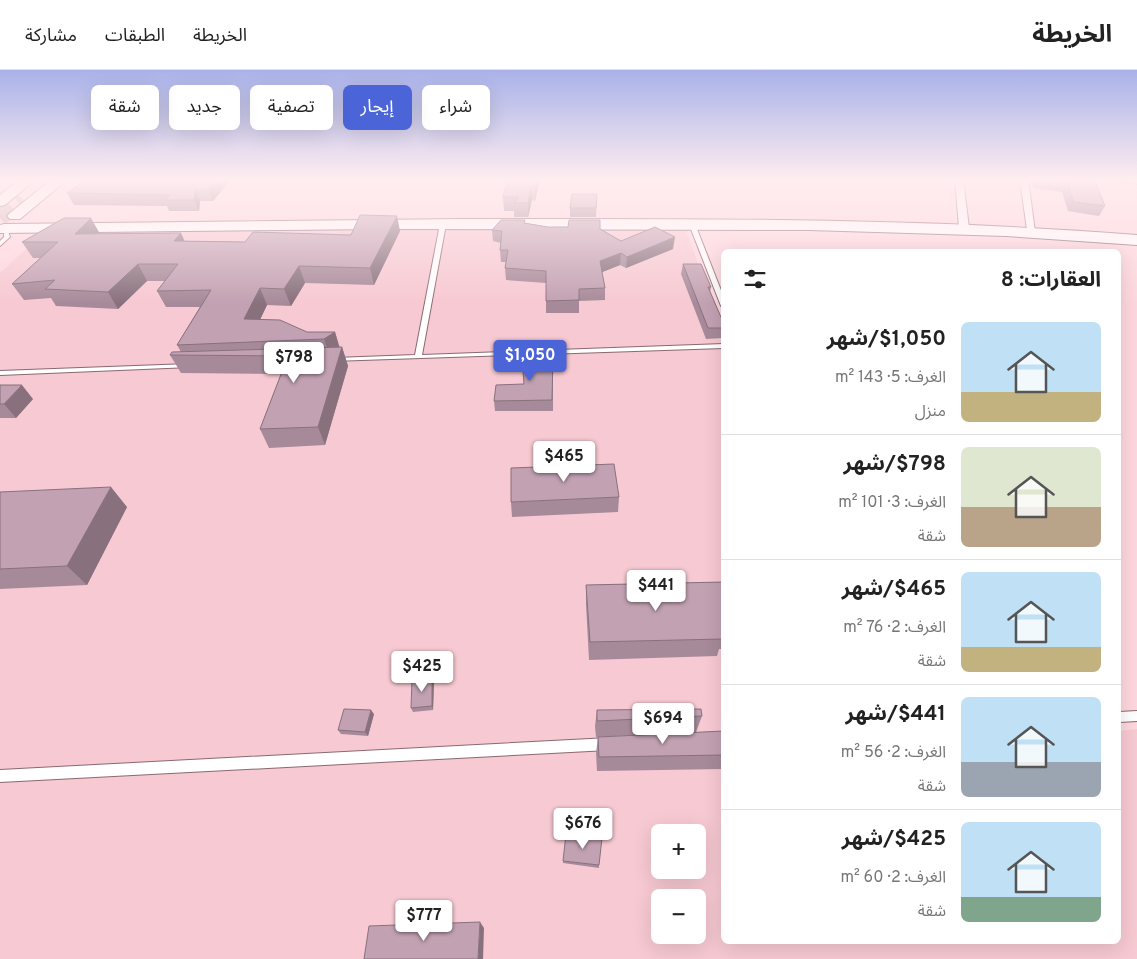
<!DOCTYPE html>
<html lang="ar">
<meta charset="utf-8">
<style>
body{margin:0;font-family:Overpass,"Noto Sans Arabic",sans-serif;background:#f2f2f2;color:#222;direction:rtl;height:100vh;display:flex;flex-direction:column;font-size:19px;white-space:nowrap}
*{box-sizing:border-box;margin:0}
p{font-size:16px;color:#767676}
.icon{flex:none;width:28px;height:28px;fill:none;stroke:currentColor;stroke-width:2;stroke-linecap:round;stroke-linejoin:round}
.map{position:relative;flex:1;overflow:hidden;direction:ltr}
.sheet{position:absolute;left:721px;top:179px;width:400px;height:695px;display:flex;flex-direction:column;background:#fff;border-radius:8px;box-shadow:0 5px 20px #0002;direction:rtl}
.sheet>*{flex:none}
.hud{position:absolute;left:15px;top:15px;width:475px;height:45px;direction:rtl;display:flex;gap:10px}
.buttons{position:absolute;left:651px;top:754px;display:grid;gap:10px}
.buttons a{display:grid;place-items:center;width:55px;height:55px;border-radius:8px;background:#fff;box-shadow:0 5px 20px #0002;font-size:25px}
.price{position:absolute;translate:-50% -42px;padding:0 11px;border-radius:5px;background:#fff;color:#222;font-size:16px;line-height:32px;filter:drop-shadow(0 1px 2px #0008)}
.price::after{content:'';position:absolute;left:50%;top:30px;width:15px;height:11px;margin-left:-8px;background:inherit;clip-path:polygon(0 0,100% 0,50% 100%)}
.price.current{background:#4b64d8;color:#fff}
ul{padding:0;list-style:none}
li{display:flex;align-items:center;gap:15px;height:125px;padding:0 20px}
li+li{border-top:1px solid #e0e0e0}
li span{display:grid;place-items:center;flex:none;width:140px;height:100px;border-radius:8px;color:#555}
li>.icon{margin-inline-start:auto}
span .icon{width:60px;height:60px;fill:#fffc;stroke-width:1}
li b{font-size:21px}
h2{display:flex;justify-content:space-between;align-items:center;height:60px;padding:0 20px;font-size:21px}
.pill{padding:0 18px;border-radius:8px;background:#fff;box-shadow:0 5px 20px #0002;font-size:18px;line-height:45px}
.pill.current{background:#4b64d8;color:#fff}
header{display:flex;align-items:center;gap:30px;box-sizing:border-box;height:70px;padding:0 25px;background:#fff;border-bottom:1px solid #e0e0e0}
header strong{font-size:24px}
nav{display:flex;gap:28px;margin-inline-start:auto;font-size:18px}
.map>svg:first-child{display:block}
.built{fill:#f7c9d2;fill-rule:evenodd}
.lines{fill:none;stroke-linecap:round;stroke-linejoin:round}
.primary-tunnel{stroke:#d7b5bb;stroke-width:16;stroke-dasharray:16 8;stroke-linecap:butt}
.lane-casing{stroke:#8b6970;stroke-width:2}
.street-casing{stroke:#8b6970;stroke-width:2}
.primary-casing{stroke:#8b6970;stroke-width:2}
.lane{fill:#fff;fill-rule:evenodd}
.street{fill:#fff;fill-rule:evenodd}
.primary{fill:#fff;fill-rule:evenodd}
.wall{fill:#a78a99}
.shaded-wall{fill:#88717d}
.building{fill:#c2a1b2;stroke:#88717d}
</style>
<header>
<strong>الخريطة</strong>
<nav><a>الخريطة</a><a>الطبقات</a><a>مشاركة</a></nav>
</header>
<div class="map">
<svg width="1137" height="889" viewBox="0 0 1137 889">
<rect width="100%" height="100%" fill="#fed7de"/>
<path class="built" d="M685,158L724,265V871H1119V661L1137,659V889H0V203L44,162ZM660,762H698V800H660ZM660,828H698V865H660Z"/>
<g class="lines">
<polyline class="primary-tunnel" points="0,148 22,129"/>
<defs>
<g id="lane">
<polygon points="443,152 446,154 422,285 724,274 724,278 332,291 332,289 334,288 415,285 440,154"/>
<polygon points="692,152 695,154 724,228 724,238 721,236 689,154"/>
<polygon points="0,159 8,161 10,167 0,176 0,171 4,167 4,163 0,161"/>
<polygon points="189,294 191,295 191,297 0,305 0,301"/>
<polygon points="1137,641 1137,651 1119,652 1119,642"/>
<polygon points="609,668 613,670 615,674 613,678 609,680 0,712 0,700"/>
</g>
<g id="street">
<polygon points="955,109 963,109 969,158 964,161 959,158"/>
<polygon points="1020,109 1028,109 1035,162 1027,160"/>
<polygon points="1117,109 1137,109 1137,114"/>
</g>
<g id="primary">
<polygon points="20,109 36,109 5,135 0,136 0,125"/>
<polygon points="52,109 68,109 20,149 10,149 7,146 10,143"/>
<path d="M461,149C686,149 912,147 1137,165V175L1006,166L810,160L385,159L0,163V155L4,154Z"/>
</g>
</defs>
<use href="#lane" class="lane-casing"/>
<use href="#street" class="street-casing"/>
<use href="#primary" class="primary-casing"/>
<use href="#lane" class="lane"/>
<use href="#street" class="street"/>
<use href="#primary" class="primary"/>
</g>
<g class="wall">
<polygon points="85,109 226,109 227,114 213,131 200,131 199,141 169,141 167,136 74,135 67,123 85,110"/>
<polygon points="1030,109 1094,109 1105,136 1099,146 1068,141 1062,122 1034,118"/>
<polygon points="539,113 535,131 532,130 528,147 514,147 514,141 504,141 503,127"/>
<polygon points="597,124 596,147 570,147 570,138"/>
<polygon points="525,150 525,153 548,157 600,159 621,171 673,179 626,198 620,195 602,202 605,218 605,230 579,231 579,243 546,243 546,213 506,210 505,198 506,192 501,192 500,180 501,173 493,171 492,160"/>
<polygon points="400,161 374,215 305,213 291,236 267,235 260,249 307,262 335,262 340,278 342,277 348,296 325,375 269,378 260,359 281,304 181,303 170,285 181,282 177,275 200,237 166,237 157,221 165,211 147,211 118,239 56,236 51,228 24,230 12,214 40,188 33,188 22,172 100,164 181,163 184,171 245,172"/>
<polygon points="683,194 711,217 710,222 724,254 723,268 706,269 681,204"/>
<polygon points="553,286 553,341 495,341 494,331 524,314"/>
<polygon points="0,315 33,329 16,348 0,348"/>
<polygon points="0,422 127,437 87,515 0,519"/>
<polygon points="619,427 618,442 512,447 511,432"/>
<polygon points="724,512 724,579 719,579 717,586 589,590 586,534 586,515"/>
<polygon points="432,608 434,612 433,640 413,642 411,638"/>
<polygon points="597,640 702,646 696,662 596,667 595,656"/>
<polygon points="374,644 368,666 341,664 338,660"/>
<polygon points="724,661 724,699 597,701 596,683 598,667"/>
<polygon points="563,791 599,795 599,798 563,793"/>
</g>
<g class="shaded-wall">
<polygon points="217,109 226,109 227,114 213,131 209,120"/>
<polygon points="536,109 539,109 539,113 535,131 535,117"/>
<polygon points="531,117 532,130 528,147 528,133"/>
<polygon points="195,120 200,131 199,141 194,130"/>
<polygon points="397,146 400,161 374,215 370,198"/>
<polygon points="91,148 100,164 75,164"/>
<polygon points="181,163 188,179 174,171"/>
<polygon points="675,167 673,179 626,198 627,187"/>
<polygon points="621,183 620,195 600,203 600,191"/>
<polygon points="138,194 147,211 118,239 108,222"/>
<polygon points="299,196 305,213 291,236 284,219"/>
<polygon points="260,218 267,235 252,267 244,249"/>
<polygon points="335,262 340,280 330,286 324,269"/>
<polygon points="342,277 348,296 325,375 318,357"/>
<polygon points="22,315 33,329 16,348 4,334"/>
<polygon points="111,417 127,437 87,515 67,496"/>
<polygon points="432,608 434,612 433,640 432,636"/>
<polygon points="371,640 374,644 368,666 365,662"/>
<polygon points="480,852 484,858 483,889 478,889"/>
</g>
<g class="building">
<polygon points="87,109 217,109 209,120 195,120 194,130 164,130 170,125 67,123"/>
<polygon points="508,109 536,109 535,117 531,117 528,133 514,133 519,127 503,127"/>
<polygon points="1042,109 1094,109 1105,136 1073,132 1068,112"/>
<polygon points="572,124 597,124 596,138 570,138"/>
<polygon points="360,145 397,146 370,198 299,196 284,219 260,218 244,249 280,250 307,262 335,262 324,269 177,275 211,220 157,221 178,194 138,194 108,222 45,219 55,210 12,214 58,172 22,172 64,148 91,148 75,164 181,163 174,171 245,172 253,162 351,165"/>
<polygon points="501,150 525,150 524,153 548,157 568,157 569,150 600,150 600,159 621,171 655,157 675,167 627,187 621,183 600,191 605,218 579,219 579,230 546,231 546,201 505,198 508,180 500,180 502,161 492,160"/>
<polygon points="683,194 701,194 711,217 708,217 724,254 724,258 708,258"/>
<polygon points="342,277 318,357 260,359 288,286 170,285 172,282"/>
<polygon points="553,286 552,330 494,331 496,315 524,314 522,287"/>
<polygon points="0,315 22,315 4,334 0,334"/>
<polygon points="614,394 619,427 511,432 511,398"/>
<polygon points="111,417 67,496 0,499 0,422"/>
<polygon points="724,512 724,562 722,562 723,569 590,572 586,515"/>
<polygon points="432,608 432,636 411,638 412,609"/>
<polygon points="344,639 371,640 365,662 338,660"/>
<polygon points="701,639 702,646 597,651 597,640"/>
<polygon points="724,661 724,685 599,687 598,667"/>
<polygon points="566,764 602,768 599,795 563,791"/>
<polygon points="480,852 478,889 364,889 369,856"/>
</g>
<linearGradient id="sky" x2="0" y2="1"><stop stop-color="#a9b2e9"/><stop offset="0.47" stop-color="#ffedf0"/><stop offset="1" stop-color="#ffedf0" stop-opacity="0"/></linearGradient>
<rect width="1137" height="234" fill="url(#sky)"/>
</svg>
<div class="buttons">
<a>+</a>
<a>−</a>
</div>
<b class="price current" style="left:530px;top:312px">$1,050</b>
<b class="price" style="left:294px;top:314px">$798</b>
<b class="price" style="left:564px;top:413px">$465</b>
<b class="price" style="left:656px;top:542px">$441</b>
<b class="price" style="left:422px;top:623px">$425</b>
<b class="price" style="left:663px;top:675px">$694</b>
<b class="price" style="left:583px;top:780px">$676</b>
<b class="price" style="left:424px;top:872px">$777</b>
<div class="hud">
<a class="pill">شراء</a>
<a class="pill current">إيجار</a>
<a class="pill">تصفية</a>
<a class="pill">جديد</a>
<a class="pill">شقة</a>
</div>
<section class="sheet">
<h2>العقارات: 8<svg class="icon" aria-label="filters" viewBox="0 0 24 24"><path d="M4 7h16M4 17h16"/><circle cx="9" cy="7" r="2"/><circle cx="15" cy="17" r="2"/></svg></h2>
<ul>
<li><span style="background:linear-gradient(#bfe0f5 70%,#c2b280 0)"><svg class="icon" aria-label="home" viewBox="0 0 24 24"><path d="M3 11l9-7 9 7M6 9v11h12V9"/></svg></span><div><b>$1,050/شهر</b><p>الغرف: 5 · 143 m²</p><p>منزل</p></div></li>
<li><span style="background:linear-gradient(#dfe7d0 60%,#b9a48a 0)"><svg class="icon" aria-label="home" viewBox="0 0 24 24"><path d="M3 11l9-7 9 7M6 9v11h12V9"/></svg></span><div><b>$798/شهر</b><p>الغرف: 3 · 101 m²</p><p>شقة</p></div></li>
<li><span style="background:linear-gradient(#bfe0f5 75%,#c2b280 0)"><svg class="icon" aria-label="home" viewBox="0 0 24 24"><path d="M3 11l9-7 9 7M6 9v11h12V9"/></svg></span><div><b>$465/شهر</b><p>الغرف: 2 · 76 m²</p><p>شقة</p></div></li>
<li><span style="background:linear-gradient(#bfe0f5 65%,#9aa5b1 0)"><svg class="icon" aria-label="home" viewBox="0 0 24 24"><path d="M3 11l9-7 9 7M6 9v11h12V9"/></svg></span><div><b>$441/شهر</b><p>الغرف: 2 · 56 m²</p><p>شقة</p></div></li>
<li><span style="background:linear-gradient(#bfe0f5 75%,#7fa58c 0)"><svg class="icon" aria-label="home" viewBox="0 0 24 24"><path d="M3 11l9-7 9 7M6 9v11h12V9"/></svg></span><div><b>$425/شهر</b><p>الغرف: 2 · 60 m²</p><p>شقة</p></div></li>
</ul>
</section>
</div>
